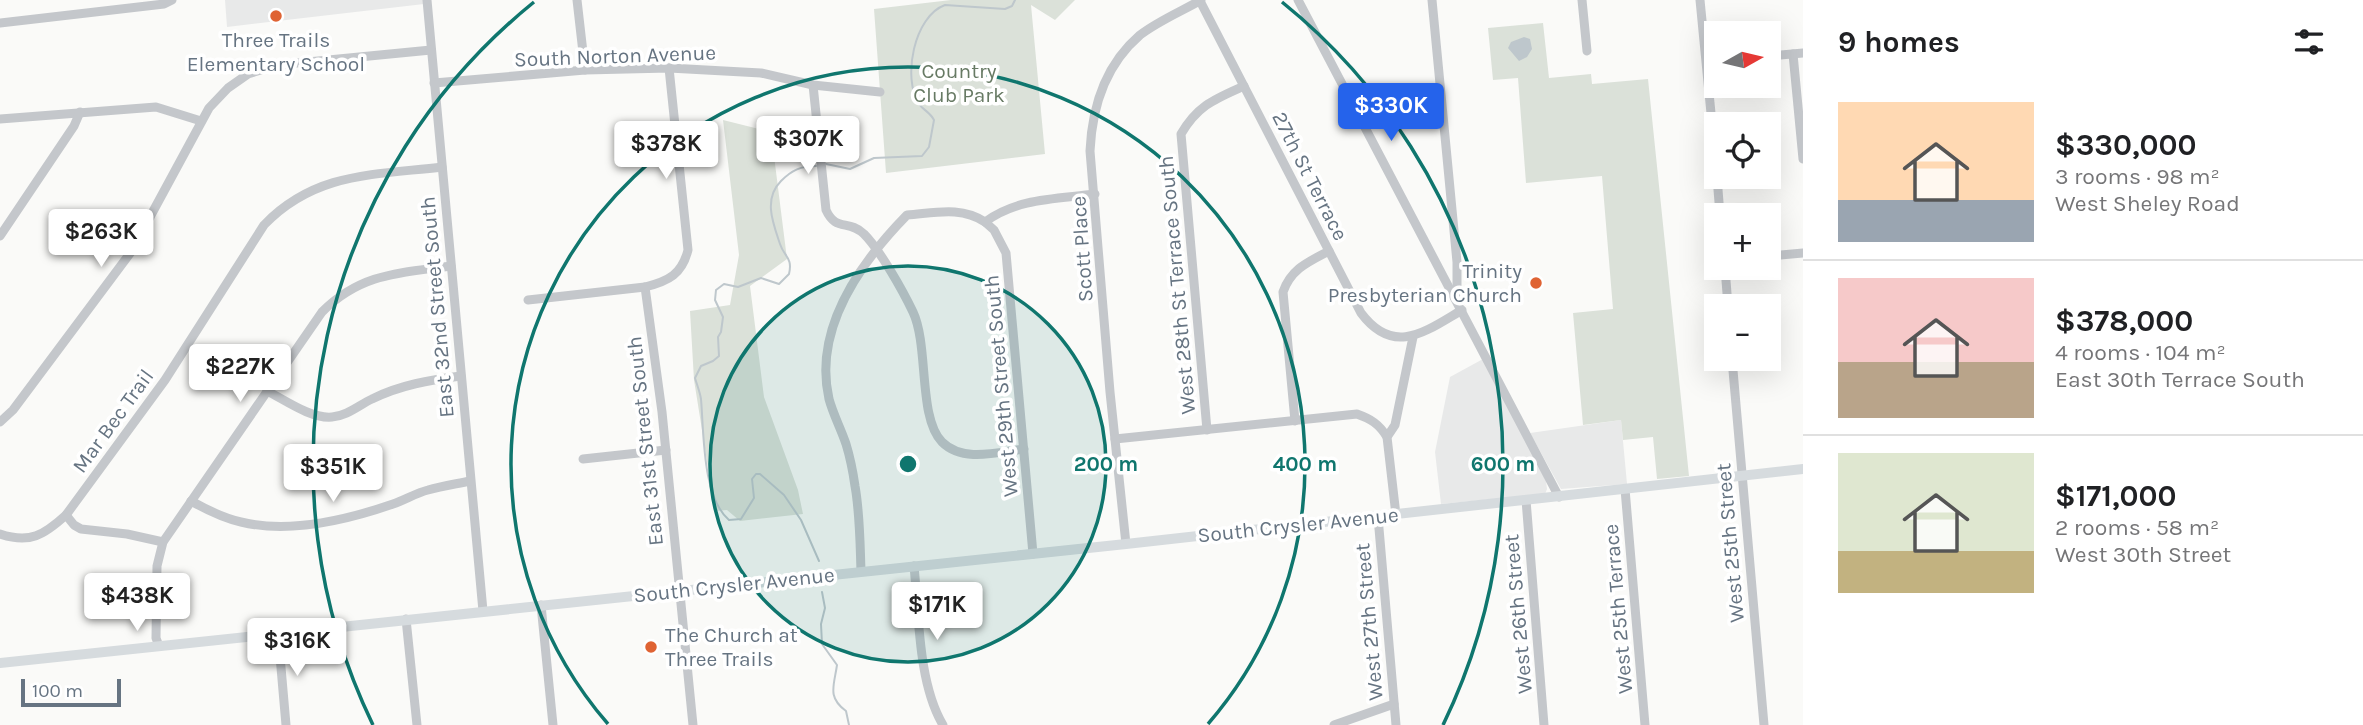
<!DOCTYPE html>
<meta charset="utf-8">
<style>
body{margin:0;font-family:Karla,sans-serif;background:#f2f2f2;color:#202124;height:100vh;display:flex;flex-direction:column;font-size:26px;white-space:nowrap}
*{box-sizing:border-box;margin:0}
p{font-size:23px;color:#757577}
.icon{flex:none;width:38px;height:38px;fill:none;stroke:currentColor;stroke-width:2;stroke-linecap:round;stroke-linejoin:round}
.map{position:relative;flex:1;overflow:hidden}
.panel{display:flex;flex-direction:column;background:#fff;width:560px}
.panel>*{flex:none}
.needle{width:46px;rotate:82deg}
.buttons{position:absolute;left:1704px;top:21px;display:grid;gap:14px}
.buttons a{display:grid;place-items:center;width:77px;height:77px;border-radius:0px;background:#fff;box-shadow:0 7px 28px #0002;font-size:35px}
.scale{position:absolute;left:21px;bottom:18px;width:100px;box-sizing:border-box;padding-left:7px;border:4px solid #667482;border-top:0;font-size:19px;line-height:24px;white-space:nowrap;color:#667482;-webkit-text-stroke:5px #fff;paint-order:stroke}
.price{position:absolute;translate:-50% -60px;padding:0 16px;border-radius:7px;background:#fff;color:#222;font-size:23px;line-height:46px;filter:drop-shadow(0 2px 4px #0008)}
.price::after{content:'';position:absolute;left:50%;top:42px;width:21px;height:16px;margin-left:-10px;background:inherit;clip-path:polygon(0 0,100% 0,50% 100%)}
.price.selected{background:#2563eb;color:#fff}
ul{padding:0;list-style:none}
li{display:flex;align-items:center;gap:21px;height:175px;padding:0 35px}
li+li{border-top:2px solid #e0e0e0}
li span{display:grid;place-items:center;flex:none;width:196px;height:140px;border-radius:0px;color:#555}
li>.icon{margin-inline-start:auto}
span .icon{width:84px;height:84px;fill:#fffc;stroke-width:1}
li b{font-size:30px}
h2{display:flex;justify-content:space-between;align-items:center;height:84px;padding:0 35px;font-size:30px}
main{display:flex;flex:1;min-height:0}
.map>svg:first-child{display:block}
.built{fill:#e8e9e9}
.green{fill:#dbe1d9}
.water{fill:#bec7cc}
.lines{fill:none;stroke-linecap:round;stroke-linejoin:round}
.stream{stroke:#bec7cc;stroke-width:2}
.minor{stroke:#c4c7cb;stroke-width:9}
.major{stroke:#d6dbde;stroke-width:10}
.ring{fill:none;stroke:#0f766e;stroke-width:3.5}
.poi-dot{fill:#df6333;stroke:#fff;stroke-width:2.5}
.labels{text-anchor:middle;dominant-baseline:central;stroke-width:7;stroke-linejoin:round;paint-order:stroke}
.poi-label{font-size:21px;fill:#667482;stroke:#fff}
.street-label{font-size:21px;fill:#667482;stroke:#fff}
.park-label{font-size:21px;fill:#677a64;stroke:#fff}
.centre{fill:#0f766e;stroke:#fff;stroke-width:3.5}
.ring-label{font-size:21px;text-anchor:middle;font-weight:bold;fill:#0f766e;stroke:#fff;stroke-width:7;stroke-linejoin:round;paint-order:stroke}
</style>
<main>
<div class="map">
<svg width="1803" height="725" viewBox="0 0 1803 725">
<rect width="100%" height="100%" fill="#fafaf8"/>
<g class="built">
<polygon points="225,0 424,0 424,4 227,27"/>
<polygon points="1483,359 1546,481 1547,489 1545,494 1441,504 1435,452 1450,377"/>
<polygon points="1621,420 1627,484 1561,489 1530,433"/>
</g>
<g class="green">
<polygon points="951,0 1075,0 1055,20 1031,5 1045,154 886,173 874,9"/>
<polygon points="1543,23 1549,78 1591,74 1592,84 1648,79 1689,476 1657,479 1653,437 1623,440 1621,420 1583,425 1573,313 1613,309 1602,176 1526,183 1518,78 1493,80 1488,28"/>
<polygon points="723,120 771,132 787,259 750,286 764,397 798,490 803,514 740,521 727,510 715,511 694,380 690,311 730,305 739,255"/>
</g>
<polygon class="water" points="1524,37 1530,39 1532,49 1527,57 1519,61 1508,48 1511,42"/>
<g class="lines">
<g class="stream">
<path d="M826,164L850,169L874,158L922,156L929,147L934,120C930,112 923,110 919,104C902,78 914,16 945,5L1005,9L1012,6L1015,0"/>
<path d="M816,166C801,166 792,170 781,181C763,199 773,223 780,244C784,257 793,257 789,274L779,284L761,278L738,287L724,284L716,290L715,300L723,317L721,332L718,337L719,356L713,361L701,366L695,378C697,385 700,392 701,399C704,433 702,497 729,520L741,519L754,498L752,479L756,474H760L784,495L801,520L819,561"/>
<path d="M822,592L825,608L821,624L822,644L837,665C834,686 827,697 846,711L849,725"/>
</g>
<g class="minor">
<polyline points="427,0 483,611"/>
<polyline points="577,0 585,70"/>
<polyline points="1298,0 1559,497"/>
<polyline points="1432,0 1457,262 1457,299"/>
<polyline points="1582,0 1587,51"/>
<polyline points="1700,0 1717,175"/>
<path d="M1200,1L1361,313C1394,357 1426,331 1462,310"/>
<polyline points="0,23 164,4 172,0"/>
<polyline points="1793,54 1803,159"/>
<polyline points="1769,56 1803,53"/>
<polyline points="434,83 585,70 669,68 761,73 813,85 880,92"/>
<path d="M813,85L826,210C836,232 848,219 864,234C880,250 903,291 913,312C929,346 918,418 942,442C963,463 998,452 1024,449"/>
<polyline points="0,119 156,107 201,121"/>
<polyline points="1717,177 1720,215"/>
<polyline points="985,222 994,230 1006,253 1033,554"/>
<polyline points="0,236 74,126 80,112"/>
<polyline points="1769,256 1803,253"/>
<polyline points="1725,268 1728,306"/>
<polyline points="645,287 662,412 693,725"/>
<path d="M528,300L645,287C669,281 682,274 688,250L669,68"/>
<polyline points="1732,359 1764,725"/>
<path d="M267,391C285,400 311,419 332,417C347,416 359,405 372,399C400,385 430,380 461,376"/>
<path d="M1295,421L1283,292C1291,269 1308,262 1329,251"/>
<polyline points="0,422 13,410 131,252 209,108 228,88 248,74 277,65 431,50"/>
<path d="M1207,430L1181,134C1198,105 1215,99 1244,86"/>
<path d="M1115,439L1357,414C1371,419 1379,424 1387,437"/>
<polyline points="583,459 666,450"/>
<polyline points="1625,489 1645,725"/>
<polyline points="1526,500 1544,725"/>
<path d="M191,501C207,510 223,518 241,522C290,534 347,520 393,504C405,500 416,493 428,490C442,486 456,484 470,481"/>
<polyline points="66,515 74,525 81,529 127,534 163,542"/>
<polyline points="1396,515 1387,437 1395,425 1413,337"/>
<polyline points="1378,517 1396,725"/>
<path d="M0,534C30,544 44,535 66,515L165,380L264,225C315,172 374,175 442,167"/>
<path d="M1126,544L1110,392L1090,151C1092,107 1105,65 1140,35C1158,21 1182,11 1201,0"/>
<path d="M914,566C919,615 918,683 943,725"/>
<path d="M861,571C860,543 860,514 855,486C853,472 850,457 846,444C841,429 833,414 829,399C813,329 861,262 907,215C935,213 961,206 985,222C1017,198 1057,199 1095,194"/>
<polyline points="541,605 553,725"/>
<polyline points="406,619 417,725"/>
<polyline points="278,633 286,725"/>
<path d="M159,646L156,638L157,566L163,542L322,312C361,273 400,273 451,266"/>
<polyline points="1334,725 1394,704"/>
</g>
<polyline class="major" points="0,663 1126,544 1803,469"/>
</g>
<circle cx="908" cy="464" r="198" fill="#0f766e" fill-opacity=".12"/>
<g class="ring">
<circle cx="908" cy="464" r="198"/>
<path d="M608 724A397 397 0 1 1 1208 724"/>
<path d="M373 725A595 595 0 0 1 534 2M1282 2A595 595 0 0 1 1443 725"/>
</g>
<g class="poi-dot">
<circle cx="276" cy="16" r="7"/>
<circle cx="1536" cy="283" r="7"/>
<circle cx="651" cy="647" r="7"/>
</g>
<g class="labels">
<g class="poi-label">
<text x="276" y="40">Three Trails<tspan x="276" dy="24">Elementary School</tspan></text>
<text x="1522" y="271" text-anchor="end">Trinity<tspan x="1522" dy="24">Presbyterian Church</tspan></text>
<text x="665" y="635" text-anchor="start">The Church at<tspan x="665" dy="24">Three Trails</tspan></text>
</g>
<g class="street-label">
<text transform="translate(615 56) rotate(-2)">South Norton Avenue</text>
<text transform="translate(1310 176) rotate(63)">27th St Terrace</text>
<text transform="translate(1082 249) rotate(-94)">Scott Place</text>
<text transform="translate(1177 285) rotate(-95)">West 28th St Terrace South</text>
<text transform="translate(437 307) rotate(-95)">East 32nd Street South</text>
<text transform="translate(1001 386) rotate(-95)">West 29th Street South</text>
<text transform="translate(113 421) rotate(-54)">Mar Bec Trail</text>
<text transform="translate(645 441) rotate(-96)">East 31st Street South</text>
<text transform="translate(1298 525) rotate(-6)">South Crysler Avenue</text>
<text transform="translate(1730 543) rotate(-95)">West 25th Street</text>
<text transform="translate(734 585) rotate(-6)">South Crysler Avenue</text>
<text transform="translate(1618 609) rotate(-95)">West 25th Terrace</text>
<text transform="translate(1518 614) rotate(-95)">West 26th Street</text>
<text transform="translate(1369 622) rotate(-95)">West 27th Street</text>
</g>
<g class="park-label">
<text x="959" y="71">Country<tspan x="959" dy="24">Club Park</tspan></text>
</g>
</g>
<circle cx="908" cy="464" r="10" class="centre"/>
<g class="ring-label">
<text x="1106" y="471">200 m</text>
<text x="1305" y="471">400 m</text>
<text x="1503" y="471">600 m</text>
</g>
</svg>
<div class="buttons">
<a><svg class="needle" viewBox="-14 -14 28 28"><path d="M0-13l5 13h-10z" fill="#e53935"/><path d="M0 13l5-13h-10z" fill="#757577"/></svg></a>
<a><svg class="icon" aria-label="locate" viewBox="0 0 24 24"><circle cx="12" cy="12" r="6"/><path d="M12 2v4M12 18v4M2 12h4M18 12h4"/></svg></a>
<a>+</a>
<a>−</a>
</div>
<div class="scale">100 m</div>
<b class="price selected" style="left:1391px;top:143px">$330K</b>
<b class="price" style="left:808px;top:176px">$307K</b>
<b class="price" style="left:666px;top:181px">$378K</b>
<b class="price" style="left:101px;top:269px">$263K</b>
<b class="price" style="left:240px;top:404px">$227K</b>
<b class="price" style="left:333px;top:504px">$351K</b>
<b class="price" style="left:137px;top:633px">$438K</b>
<b class="price" style="left:937px;top:642px">$171K</b>
<b class="price" style="left:297px;top:678px">$316K</b>
</div>
<section class="panel">
<h2>9 homes<svg class="icon" aria-label="filters" viewBox="0 0 24 24"><path d="M4 7h16M4 17h16"/><circle cx="9" cy="7" r="2"/><circle cx="15" cy="17" r="2"/></svg></h2>
<ul>
<li><span style="background:linear-gradient(#ffd9b3 70%,#9aa5b1 0)"><svg class="icon" aria-label="home" viewBox="0 0 24 24"><path d="M3 11l9-7 9 7M6 9v11h12V9"/></svg></span><div><b>$330,000</b><p>3 rooms · 98 m²</p><p>West Sheley Road</p></div></li>
<li><span style="background:linear-gradient(#f6c9c9 60%,#b9a48a 0)"><svg class="icon" aria-label="home" viewBox="0 0 24 24"><path d="M3 11l9-7 9 7M6 9v11h12V9"/></svg></span><div><b>$378,000</b><p>4 rooms · 104 m²</p><p>East 30th Terrace South</p></div></li>
<li><span style="background:linear-gradient(#dfe7d0 70%,#c2b280 0)"><svg class="icon" aria-label="home" viewBox="0 0 24 24"><path d="M3 11l9-7 9 7M6 9v11h12V9"/></svg></span><div><b>$171,000</b><p>2 rooms · 58 m²</p><p>West 30th Street</p></div></li>
</ul>
</section>
</main>
